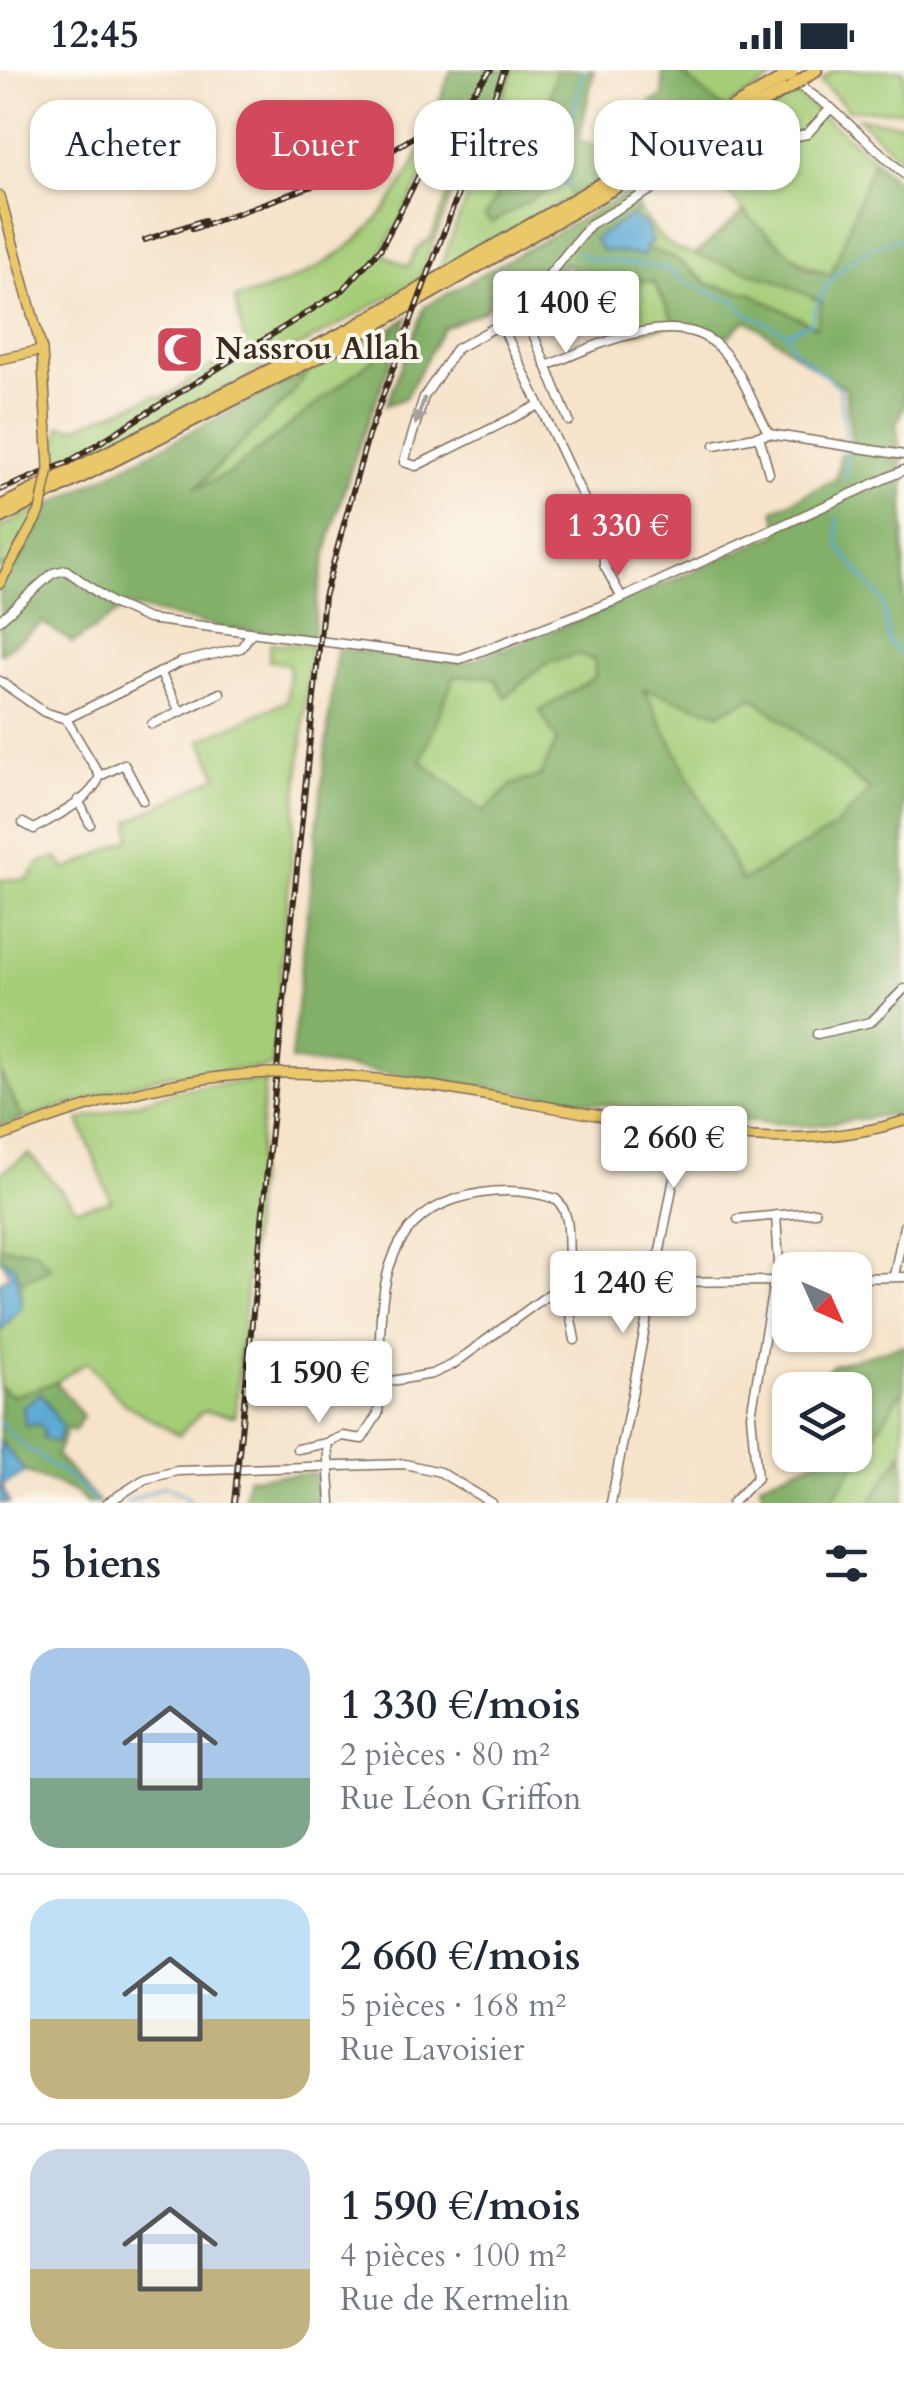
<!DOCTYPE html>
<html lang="fr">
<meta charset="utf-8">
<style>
body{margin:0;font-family:Cardo,serif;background:#f2f2f3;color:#1f2937;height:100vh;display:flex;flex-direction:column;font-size:38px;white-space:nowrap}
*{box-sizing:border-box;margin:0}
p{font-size:32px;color:#747a83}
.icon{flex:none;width:55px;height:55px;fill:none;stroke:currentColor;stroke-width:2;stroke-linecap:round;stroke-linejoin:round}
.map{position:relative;height:1433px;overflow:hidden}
.panel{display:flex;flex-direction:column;background:#fff;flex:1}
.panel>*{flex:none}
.hud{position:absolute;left:30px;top:30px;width:845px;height:90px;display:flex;gap:20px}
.needle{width:65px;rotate:135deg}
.controls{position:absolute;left:772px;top:1182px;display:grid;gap:20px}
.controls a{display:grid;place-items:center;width:100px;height:100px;border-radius:20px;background:#fff;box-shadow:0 2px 8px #0004;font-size:50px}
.price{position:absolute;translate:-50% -85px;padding:0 22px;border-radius:10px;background:#fff;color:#222;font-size:32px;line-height:65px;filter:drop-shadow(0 2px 5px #0008)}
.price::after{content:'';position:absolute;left:50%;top:60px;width:30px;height:22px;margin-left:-15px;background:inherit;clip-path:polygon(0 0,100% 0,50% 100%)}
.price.active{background:#d1495b;color:#fff}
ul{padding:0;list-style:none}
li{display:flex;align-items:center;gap:30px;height:250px;padding:0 30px}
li+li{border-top:2px solid #e0e1e3}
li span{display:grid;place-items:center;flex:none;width:280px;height:200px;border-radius:30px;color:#555}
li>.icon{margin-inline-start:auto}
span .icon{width:120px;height:120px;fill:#fffc;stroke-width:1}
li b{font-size:42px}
h2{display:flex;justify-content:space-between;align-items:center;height:120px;padding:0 30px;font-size:42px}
.pill{padding:0 35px;border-radius:30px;background:#fff;box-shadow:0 2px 8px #0004;font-size:35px;line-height:90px}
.pill.active{background:#d1495b;color:#fff}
.status{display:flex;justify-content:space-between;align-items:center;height:70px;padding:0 50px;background:#fff;direction:ltr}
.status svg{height:28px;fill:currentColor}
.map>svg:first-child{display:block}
.green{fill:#a4cd78;stroke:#707c4b;stroke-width:2.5}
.forest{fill:#83b068;stroke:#5f6d43;stroke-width:2.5;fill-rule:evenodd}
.water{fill:#5baad5;stroke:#4b6a7a;stroke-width:2.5}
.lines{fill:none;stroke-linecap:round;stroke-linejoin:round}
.stream{stroke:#5baad5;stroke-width:2.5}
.minor-casing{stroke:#7c6b5a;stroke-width:11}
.major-casing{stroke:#7c6b5a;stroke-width:12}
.highway-casing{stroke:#7c6b5a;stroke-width:15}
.minor{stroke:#fff;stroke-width:8}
.major{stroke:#eac769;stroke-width:9}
.highway{stroke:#eac769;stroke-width:11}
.rail-casing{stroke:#3b2a1e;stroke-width:6}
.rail{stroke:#fbf7ec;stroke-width:2.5;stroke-dasharray:8;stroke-linecap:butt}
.major-bridge-casing{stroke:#7c6b5a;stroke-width:12;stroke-linecap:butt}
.highway-bridge-casing{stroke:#7c6b5a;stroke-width:15;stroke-linecap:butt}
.major-bridge{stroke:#eac769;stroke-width:9}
.highway-bridge{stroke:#eac769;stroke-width:11}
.oneway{fill:#a79f9a}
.labels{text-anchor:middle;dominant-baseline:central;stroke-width:8;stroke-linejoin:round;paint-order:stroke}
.poi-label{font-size:32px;font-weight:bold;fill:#3b2a1e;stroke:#fbf7ec;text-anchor:start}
</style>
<div class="status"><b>12:45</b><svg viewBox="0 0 49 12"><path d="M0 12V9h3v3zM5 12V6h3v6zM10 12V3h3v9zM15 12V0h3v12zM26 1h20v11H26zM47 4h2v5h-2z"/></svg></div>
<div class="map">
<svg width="904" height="1433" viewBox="0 0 904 1433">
<rect width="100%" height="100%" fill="#fbf7ec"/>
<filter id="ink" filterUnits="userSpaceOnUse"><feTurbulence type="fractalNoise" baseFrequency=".01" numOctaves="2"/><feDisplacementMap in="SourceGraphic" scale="20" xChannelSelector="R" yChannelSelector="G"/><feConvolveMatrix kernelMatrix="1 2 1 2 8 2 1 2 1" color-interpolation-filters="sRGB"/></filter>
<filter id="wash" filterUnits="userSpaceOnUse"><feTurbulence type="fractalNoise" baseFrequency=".0048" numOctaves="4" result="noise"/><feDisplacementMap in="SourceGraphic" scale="40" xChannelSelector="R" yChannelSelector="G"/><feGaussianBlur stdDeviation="2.25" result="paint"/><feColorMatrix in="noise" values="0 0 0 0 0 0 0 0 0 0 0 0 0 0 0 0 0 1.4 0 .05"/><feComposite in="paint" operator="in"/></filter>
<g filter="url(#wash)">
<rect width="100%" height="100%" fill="#f6e3ca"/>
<g class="green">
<polygon points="513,0 556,0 541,66 493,152 564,111 572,127 439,201"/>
<polygon points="677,0 787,0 724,39"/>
<polygon points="834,0 904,0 904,41 849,40 820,11"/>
<path d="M797,24L874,89L831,205C791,193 753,153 726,120L731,115L703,81Z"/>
<path d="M481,41H485L419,210L229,316L55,404L60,356L74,358L154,326L165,327L245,274L235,229C332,204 386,161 426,68L422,60L434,46L451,55L382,183L408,197L417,178L431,168Z"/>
<polygon points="858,48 904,54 904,93"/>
<polygon points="639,140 661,168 676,179 775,210 823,232 817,257 750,223 710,215 675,188 644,177 646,154 631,146"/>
<polygon points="621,211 654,212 675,254 630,264 593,223"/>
<polygon points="397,255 386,279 231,402 192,422 293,323 308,301"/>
<polygon points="52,434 11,506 0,494 0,457"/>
<polygon points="270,573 311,576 272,997 161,1006 23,1049 0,1002 0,810 28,809 39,793 57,787 66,800 131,769 130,751 218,706 201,670 287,631 289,594 269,591"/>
<polygon points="577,584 594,590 596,607 540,641 557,670 541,706 513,714 483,742 421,691 453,605 494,607 506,626 545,594"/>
<polygon points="643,617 719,643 753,627 870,720 835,758 742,811"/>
<polygon points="265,1010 235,1346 203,1341 179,1365 123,1333 87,1292 56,1312 13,1327 0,1317 0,1261 21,1237 21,1212 50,1198 35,1180 0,1177 0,1103 29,1084 77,1139 111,1131 79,1050 185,1018"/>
<polygon points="904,1318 904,1381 870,1433 830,1433"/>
</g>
<g class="forest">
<polygon points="451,0 513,0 498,42 467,34 451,55 434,46"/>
<polygon points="556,0 594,0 579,71 615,80 652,31 663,27 662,0 677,0 724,39 572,127 563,111 492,153 485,147 523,77 541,66"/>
<path d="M874,89L904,119V337L896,355L904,413V1043L809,1056L681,1045L291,990L337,579L464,593L590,546L780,463L774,440L837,408L840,384L853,382L845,318C810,297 781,271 746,250L724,270L709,261L675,254L654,212L621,211L593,223L566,193L539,225L511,218L481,242L443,258L405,328L386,335L425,236L654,108L637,132L639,140L631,146L644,185V177L675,188L710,215L750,223L816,257L822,232L775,210L695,185L743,142L806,198L831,205ZM577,584L594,590L595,607L540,641L557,670L541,706L513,714L483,742L421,691L454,606L494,607L506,627L545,594ZM644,619L719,643L753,627L870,720L834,758L742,811Z"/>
<path d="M408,247C370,349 321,457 313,567L227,559L127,536L73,573L43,553L0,584V494L11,505L52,434L308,301L293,323L195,419L231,402L386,279L397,255Z"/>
<polygon points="0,1002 23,1049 0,1058"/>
<polygon points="0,1177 35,1180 51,1198 21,1212 15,1197 0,1188"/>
<polygon points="904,1275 904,1318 830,1433 764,1433 760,1413 828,1385 855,1385 855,1374 865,1370 855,1320 837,1320 821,1310 832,1295"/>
<polygon points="56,1312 83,1346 74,1362 67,1359 56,1385 99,1433 86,1433 76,1422 26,1402 0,1371 0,1317 13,1326"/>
<polygon points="904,1381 904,1433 870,1433"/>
<polygon points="315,1403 319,1431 243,1433 248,1408"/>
</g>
<g class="water">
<polygon points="631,146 646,154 652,172 645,177 644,186 602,180 594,169"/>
<polygon points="0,1188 15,1197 22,1237 0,1261 0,1212 10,1205"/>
<polygon points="41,1323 62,1357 57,1373 42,1368 44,1361 39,1354 25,1355 23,1337"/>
<polygon points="0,1371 26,1402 2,1416 9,1433 0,1433"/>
</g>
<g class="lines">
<g class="stream">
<polyline points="566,118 563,82 584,0"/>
<path d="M577,182L589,188L665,198L691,215L736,231L745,242L787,263L811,252C822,210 858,173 904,169"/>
<polyline points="787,264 793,279 839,317 847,372"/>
<polyline points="845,408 846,380"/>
<polyline points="837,447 839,477 883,532 889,573 904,587"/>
<path d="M0,1352C25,1385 68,1398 95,1431"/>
<polyline points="126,1433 164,1416 185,1425 191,1433"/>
</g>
</g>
</g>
<g filter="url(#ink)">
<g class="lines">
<defs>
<g id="minor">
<polyline points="778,0 831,38 904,104"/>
<path d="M549,295C594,276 676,236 718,276C740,297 754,337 769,364L904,385"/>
<polyline points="537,336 416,396 404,392 424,327 456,279 501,254 603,469 604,495 622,528"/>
<polyline points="569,351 522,237 591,154 718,82 807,64 831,38"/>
<polyline points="759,367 769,403"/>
<polyline points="715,375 769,364"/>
<polyline points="0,550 53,503 66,500 112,533 148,549 460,589 622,528 904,400"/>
<polyline points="0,611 44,642 66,649 100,706 124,694 143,730"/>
<polyline points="180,642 220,623"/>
<polyline points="66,649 181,592 241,578 250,565"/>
<polyline points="152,654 180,642 160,602"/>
<polyline points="78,730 90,754"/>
<path d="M23,753L34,759C55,746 91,731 100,706"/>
<polyline points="817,964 871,952 904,919"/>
<polyline points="676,1059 675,1103 687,1061"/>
<polyline points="776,1145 780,1211"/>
<polyline points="738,1149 815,1142"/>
<polyline points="894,1206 904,1156"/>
<polyline points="573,1207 566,1222 575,1270"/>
<polyline points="855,1208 904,1207"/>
<polyline points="653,1212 790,1211"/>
<polyline points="380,1313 432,1304 452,1295 574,1206"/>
<polyline points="297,1379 327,1373"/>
<polyline points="107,1433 145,1409 177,1401 405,1394 440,1402 492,1433"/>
<path d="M331,1433L327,1373L343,1366L362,1369L378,1344C384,1267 363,1158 456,1129C488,1119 523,1118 556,1129C577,1150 562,1180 574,1206L652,1217"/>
<polyline points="611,1433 675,1103"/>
<polyline points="732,1433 757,1408 751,1345 774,1212"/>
</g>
<g id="major">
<polyline points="0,126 42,280 49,398"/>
<polyline points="0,289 42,280"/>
<polyline points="0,513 40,441"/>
<path d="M284,1003C391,1004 496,1028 601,1046C702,1064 804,1082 904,1051"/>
<path d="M0,1067C89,1033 172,1007 269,1003"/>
</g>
<g id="highway">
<polyline points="801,10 816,0"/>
<polyline points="0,437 349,260 782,9"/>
<polyline points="0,448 337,277 792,16"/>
</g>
</defs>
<use href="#minor" class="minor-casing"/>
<use href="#major" class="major-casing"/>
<use href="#highway" class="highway-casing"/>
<use href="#minor" class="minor"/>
<use href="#major" class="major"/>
<use href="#highway" class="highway"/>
<defs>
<g id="rail">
<polyline points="193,159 365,97 446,47"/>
<polyline points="145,170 204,150"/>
<polyline points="0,420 67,393 343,220 381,178 442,61 491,0"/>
<polyline points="234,1433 324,527 368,366 504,0"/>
</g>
</defs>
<use href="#rail" class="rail-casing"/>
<use href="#rail" class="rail"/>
<defs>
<g id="major-bridge">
<polyline points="40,441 49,398"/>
<polyline points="269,1003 284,1003"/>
</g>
<g id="highway-bridge">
<polyline points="782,9 791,4"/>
<polyline points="792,16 801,10"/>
</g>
</defs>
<use href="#major-bridge" class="major-bridge-casing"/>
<use href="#highway-bridge" class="highway-bridge-casing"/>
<use href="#major-bridge" class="major-bridge"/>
<use href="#highway-bridge" class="highway-bridge"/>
</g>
<defs><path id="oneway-solid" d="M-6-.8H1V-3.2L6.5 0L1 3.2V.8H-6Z" transform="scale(2.5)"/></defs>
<use class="oneway" href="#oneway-solid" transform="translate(420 341) rotate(109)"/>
</g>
<defs>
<symbol id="mosque-square" viewBox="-11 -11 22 22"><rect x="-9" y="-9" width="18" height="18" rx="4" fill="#d1495b" stroke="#fbf7ec"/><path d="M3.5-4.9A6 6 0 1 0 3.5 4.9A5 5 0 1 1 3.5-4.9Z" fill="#fff"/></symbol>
</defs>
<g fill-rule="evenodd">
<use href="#mosque-square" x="152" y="252" width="55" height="55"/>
</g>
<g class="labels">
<g class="poi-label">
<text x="215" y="279">Nassrou Allah</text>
</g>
</g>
</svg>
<div class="controls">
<a><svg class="needle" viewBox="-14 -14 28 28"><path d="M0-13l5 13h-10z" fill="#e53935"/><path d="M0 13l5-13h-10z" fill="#747a83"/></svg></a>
<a><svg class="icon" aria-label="layers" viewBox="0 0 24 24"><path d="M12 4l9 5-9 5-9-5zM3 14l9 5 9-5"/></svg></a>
</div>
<b class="price" style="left:566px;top:286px">1 400 €</b>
<b class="price active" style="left:618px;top:509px">1 330 €</b>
<b class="price" style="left:674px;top:1121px">2 660 €</b>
<b class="price" style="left:623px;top:1266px">1 240 €</b>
<b class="price" style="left:319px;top:1356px">1 590 €</b>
<div class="hud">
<a class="pill">Acheter</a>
<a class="pill active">Louer</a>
<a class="pill">Filtres</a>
<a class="pill">Nouveau</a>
</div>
</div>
<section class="panel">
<h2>5 biens<svg class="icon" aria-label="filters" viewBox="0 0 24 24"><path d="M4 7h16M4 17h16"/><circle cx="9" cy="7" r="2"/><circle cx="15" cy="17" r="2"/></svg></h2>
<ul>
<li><span style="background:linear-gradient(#a9c7e8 65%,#7fa58c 0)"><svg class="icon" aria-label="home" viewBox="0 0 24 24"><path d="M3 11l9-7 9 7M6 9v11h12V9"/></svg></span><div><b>1 330 €/mois</b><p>2 pièces · 80 m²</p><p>Rue Léon Griffon</p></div></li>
<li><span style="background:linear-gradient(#bfe0f5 60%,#c2b280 0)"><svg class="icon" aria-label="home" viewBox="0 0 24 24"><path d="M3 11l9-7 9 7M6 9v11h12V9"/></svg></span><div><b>2 660 €/mois</b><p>5 pièces · 168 m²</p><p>Rue Lavoisier</p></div></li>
<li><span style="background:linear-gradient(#c9d6e8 60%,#c2b280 0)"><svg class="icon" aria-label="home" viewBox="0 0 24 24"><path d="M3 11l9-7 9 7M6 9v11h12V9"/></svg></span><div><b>1 590 €/mois</b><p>4 pièces · 100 m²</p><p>Rue de Kermelin</p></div></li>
</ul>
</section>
